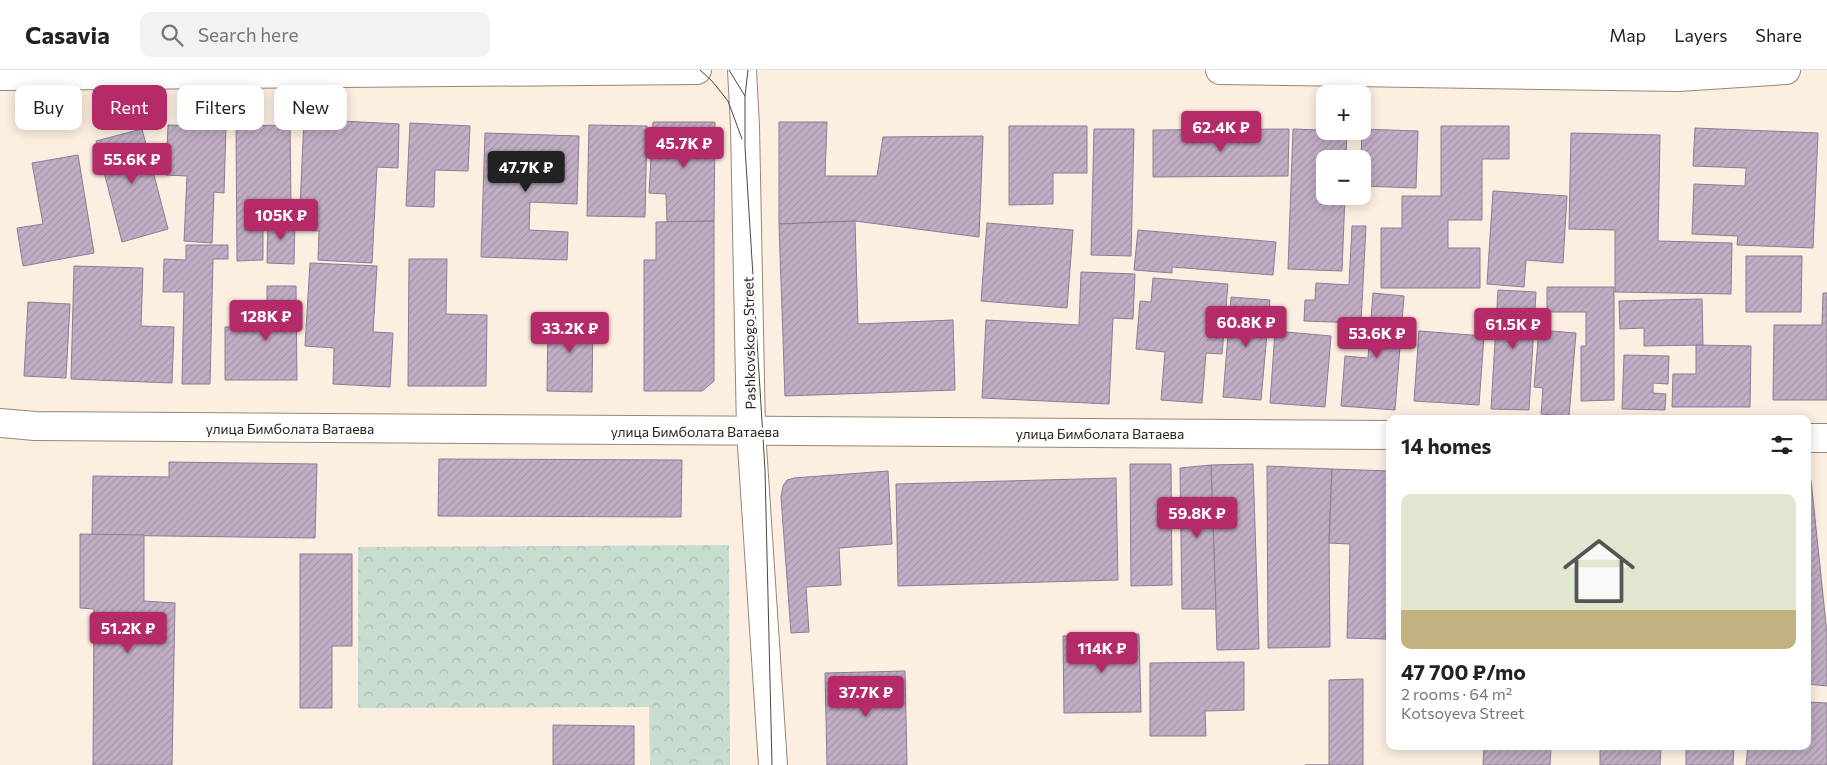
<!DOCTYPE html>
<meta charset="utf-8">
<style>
body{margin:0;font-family:Commissioner,sans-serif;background:#f2f2f2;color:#222;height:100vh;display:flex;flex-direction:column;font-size:19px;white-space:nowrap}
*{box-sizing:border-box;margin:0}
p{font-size:16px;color:#767676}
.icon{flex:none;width:28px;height:28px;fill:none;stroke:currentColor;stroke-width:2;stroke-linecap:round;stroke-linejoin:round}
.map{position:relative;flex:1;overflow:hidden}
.panel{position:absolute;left:1386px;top:345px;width:425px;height:335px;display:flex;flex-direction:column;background:#fff;border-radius:10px;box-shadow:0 2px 12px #0003}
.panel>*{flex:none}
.banner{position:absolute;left:15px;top:15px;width:475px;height:45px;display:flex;gap:10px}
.tools{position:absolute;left:1316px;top:15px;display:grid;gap:10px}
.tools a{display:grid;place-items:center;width:55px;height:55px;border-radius:10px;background:#fff;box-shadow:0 2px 12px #0003;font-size:25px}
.price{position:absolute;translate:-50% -42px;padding:0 11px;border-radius:5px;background:#b52b69;color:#fff;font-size:16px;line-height:32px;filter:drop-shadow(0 1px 2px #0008)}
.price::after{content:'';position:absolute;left:50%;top:30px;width:15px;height:11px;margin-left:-8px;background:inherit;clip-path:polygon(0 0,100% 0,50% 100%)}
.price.active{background:#222;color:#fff}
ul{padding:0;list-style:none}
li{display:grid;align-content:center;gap:10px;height:265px;padding:0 15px}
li+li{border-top:1px solid #e0e0e0}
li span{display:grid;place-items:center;height:155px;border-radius:10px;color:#555}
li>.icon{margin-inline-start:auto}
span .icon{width:90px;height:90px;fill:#fffc;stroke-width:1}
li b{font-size:21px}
h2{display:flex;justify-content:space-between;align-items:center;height:60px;padding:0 15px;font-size:21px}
.pill{padding:0 18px;border-radius:10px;background:#fff;box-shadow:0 2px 12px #0003;font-size:18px;line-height:45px}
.pill.active{background:#b52b69;color:#fff}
header{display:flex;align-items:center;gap:30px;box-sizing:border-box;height:70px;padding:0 25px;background:#fff;border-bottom:1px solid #e0e0e0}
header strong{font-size:24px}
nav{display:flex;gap:28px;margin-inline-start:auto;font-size:18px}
.search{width:350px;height:45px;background:#f2f2f2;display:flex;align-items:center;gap:12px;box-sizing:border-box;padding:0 18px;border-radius:10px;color:#767676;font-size:19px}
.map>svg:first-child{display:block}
.forest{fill:url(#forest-crowns)}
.building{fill:url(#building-hatch);stroke:#8d7c92}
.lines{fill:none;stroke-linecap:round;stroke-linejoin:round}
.minor-casing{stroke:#998671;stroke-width:30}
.tertiary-casing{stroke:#998671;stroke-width:30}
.minor{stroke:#fff;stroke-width:28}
.tertiary{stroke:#fff;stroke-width:28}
.tram{stroke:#4f463c;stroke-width:1}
.labels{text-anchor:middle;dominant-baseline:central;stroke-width:5;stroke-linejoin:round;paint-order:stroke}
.street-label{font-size:14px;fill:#2b231a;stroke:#fefefe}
</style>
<header>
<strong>Casavia</strong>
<div class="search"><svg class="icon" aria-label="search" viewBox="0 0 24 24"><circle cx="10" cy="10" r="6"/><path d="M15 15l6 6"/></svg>Search here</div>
<nav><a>Map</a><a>Layers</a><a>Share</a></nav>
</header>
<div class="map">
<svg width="1827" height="695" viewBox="0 0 1827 695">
<defs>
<pattern id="forest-crowns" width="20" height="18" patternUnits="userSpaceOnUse" patternTransform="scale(1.25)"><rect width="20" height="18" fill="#c7ddcf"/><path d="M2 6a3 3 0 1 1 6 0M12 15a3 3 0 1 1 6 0" fill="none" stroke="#abbdb1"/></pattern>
<pattern id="building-hatch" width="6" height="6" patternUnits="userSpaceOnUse" patternTransform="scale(1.25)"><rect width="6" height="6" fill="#c1aec6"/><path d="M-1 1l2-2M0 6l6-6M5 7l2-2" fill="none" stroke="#a695aa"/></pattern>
</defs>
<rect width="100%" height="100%" fill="#fcefe1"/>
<polygon class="forest" points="729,475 730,695 650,695 649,637 358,638 358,477"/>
<g class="building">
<polygon points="304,49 399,54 398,98 377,97 372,193 318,190 319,161 299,160"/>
<polygon points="653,52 715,52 714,151 667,152 666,124 649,123"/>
<polygon points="779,52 827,52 825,106 877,106 883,67 983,66 979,167 855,151 779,154"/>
<polygon points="410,53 470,56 468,101 435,100 434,137 406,136"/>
<polygon points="168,55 226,57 224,123 214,122 212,173 184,171 187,106 166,105"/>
<polygon points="290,55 291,135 263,135 263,190 237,191 236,56"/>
<polygon points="589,55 647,56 645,147 587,146"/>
<polygon points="1009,56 1087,56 1087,103 1053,103 1053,134 1009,135"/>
<polygon points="1441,56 1509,56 1509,89 1482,89 1482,150 1448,150 1448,178 1480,178 1480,218 1381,218 1381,158 1402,158 1402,126 1441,126"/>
<polygon points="1695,58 1818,63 1813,178 1737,175 1738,166 1692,164 1694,114 1745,116 1746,98 1693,96"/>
<polygon points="142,59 168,159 122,172 96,71"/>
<polygon points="1094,59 1134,59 1131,186 1091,185"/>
<polygon points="1289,59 1288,106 1153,107 1153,60"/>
<polygon points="1293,59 1347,61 1346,89 1325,89 1325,126 1345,126 1342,201 1288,199"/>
<polygon points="1362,59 1418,61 1416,118 1362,116 1362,89 1361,89"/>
<polygon points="485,63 579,66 577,134 530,132 529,160 568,162 567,190 481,187"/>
<polygon points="1571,63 1660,65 1658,171 1732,173 1731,224 1615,222 1615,160 1569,159"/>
<polygon points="78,85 94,183 23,196 17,158 43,154 32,93"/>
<polygon points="1493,121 1567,126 1563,193 1526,190 1524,217 1487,214"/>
<polygon points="268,148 295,148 294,194 267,193"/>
<polygon points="714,151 714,311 702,321 644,321 644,190 656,190 656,152"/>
<polygon points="855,151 858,254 953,250 955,320 785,326 779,154"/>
<polygon points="987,153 1073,160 1067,238 981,231"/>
<polygon points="1352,156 1366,156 1361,253 1304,251 1305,230 1315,230 1316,213 1349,215"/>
<polygon points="1138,160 1276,172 1273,205 1172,197 1172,203 1134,200"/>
<polygon points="186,175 228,175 228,189 213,189 210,314 182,314 184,222 163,222 164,189 186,190"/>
<polygon points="1746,186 1802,186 1801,242 1746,242"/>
<polygon points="409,189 447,189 446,244 487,245 486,316 408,316"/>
<polygon points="310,193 377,196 373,262 393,263 390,317 333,314 334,278 305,276"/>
<polygon points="74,196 143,198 141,256 174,257 172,313 71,309"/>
<polygon points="1081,202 1135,204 1133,249 1113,248 1109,334 982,328 986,250 1079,255"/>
<polygon points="1153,208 1228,214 1222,284 1206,283 1202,333 1161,330 1165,282 1136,279 1140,231 1151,232"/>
<polygon points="267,216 296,216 297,310 225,310 225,257 267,257"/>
<polygon points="1547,217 1614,217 1614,330 1581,331 1581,276 1586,276 1586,242 1547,242"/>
<polygon points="1498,220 1536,222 1529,340 1491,339"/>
<polygon points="1373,223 1404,226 1395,340 1341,336 1345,286 1368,288"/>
<polygon points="1823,223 1827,223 1827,330 1773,330 1774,255 1822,255"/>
<polygon points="1231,227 1270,230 1261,330 1223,327"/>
<polygon points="1702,229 1703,275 1644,276 1644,258 1620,259 1619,231"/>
<polygon points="28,232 70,234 66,308 24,306"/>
<polygon points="548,246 593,246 592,322 547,321"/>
<polygon points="1539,260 1576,263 1569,346 1541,344 1543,318 1534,317"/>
<polygon points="1275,261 1331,266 1325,337 1270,333"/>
<polygon points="1419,261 1484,266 1479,335 1414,331"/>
<polygon points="1696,275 1751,276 1750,337 1672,337 1673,304 1696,304"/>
<polygon points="1624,285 1669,286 1668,314 1653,313 1653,323 1666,324 1665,340 1622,339"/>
<polygon points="439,389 682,390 681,447 438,446"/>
<polygon points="169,392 317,394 315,468 92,465 93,406 169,407"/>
<polygon points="1130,394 1171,394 1172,515 1131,516"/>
<polygon points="1253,394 1259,579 1217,580 1211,395"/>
<polygon points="1211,395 1216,539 1182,539 1180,398"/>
<polygon points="1267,396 1332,399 1329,473 1330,577 1268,578"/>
<polygon points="1332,399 1390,401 1390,521 1388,521 1386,569 1347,568 1350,474 1329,473"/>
<polygon points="888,401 892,474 839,478 841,515 806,517 809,562 791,563 781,427 783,416 787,410 794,408"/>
<polygon points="1116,408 1118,510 898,516 896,414"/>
<polygon points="1808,410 1811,410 1827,564 1827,616 1808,614"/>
<polygon points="80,464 144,465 144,531 175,533 172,695 93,695 94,539 80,538"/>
<polygon points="300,484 352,484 352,576 332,576 332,638 300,638"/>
<polygon points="1139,564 1141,642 1064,643 1063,566"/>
<polygon points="1244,592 1244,640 1205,641 1206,666 1150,666 1150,593"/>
<polygon points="905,601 907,695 827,695 825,603"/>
<polygon points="1363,609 1363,695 1305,695 1329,695 1329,610"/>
<polygon points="1808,632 1827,633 1827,695 1746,695 1748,676 1808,676"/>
<polygon points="553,655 634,656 634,695 553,695"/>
<polygon points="1484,676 1551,676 1550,695 1483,695"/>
<polygon points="1600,676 1661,676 1660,695 1600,695"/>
<polygon points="1686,676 1734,676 1733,695 1686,695"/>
</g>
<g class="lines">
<defs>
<g id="minor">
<polyline points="742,0 745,56 751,361 773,695"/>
<polyline points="0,353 35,356 1390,365"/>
<polyline points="1808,368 1827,368"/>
</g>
<g id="tertiary">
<polyline points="1220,0 1678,7 1786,0"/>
<polyline points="0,6 697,0"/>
</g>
</defs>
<use href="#minor" class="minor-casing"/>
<use href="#tertiary" class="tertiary-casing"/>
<use href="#minor" class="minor"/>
<use href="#tertiary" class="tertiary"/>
<g class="tram">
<polyline points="700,0 712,11 728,31 742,69"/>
<polyline points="729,0 745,26"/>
<polyline points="748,0 745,26 745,77 765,400 772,695"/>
</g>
</g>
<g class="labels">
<g class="street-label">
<text transform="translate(749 273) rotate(-91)">Pashkovskogo Street</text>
<text x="290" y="358">улица Бимболата Ватаева</text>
<text x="695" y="361">улица Бимболата Ватаева</text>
<text x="1100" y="363">улица Бимболата Ватаева</text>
</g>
</g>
</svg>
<div class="tools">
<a>+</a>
<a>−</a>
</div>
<b class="price" style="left:1221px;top:83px">62.4K ₽</b>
<b class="price" style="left:684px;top:99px">45.7K ₽</b>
<b class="price" style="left:132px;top:115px">55.6K ₽</b>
<b class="price active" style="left:526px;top:123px">47.7K ₽</b>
<b class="price" style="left:281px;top:171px">105K ₽</b>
<b class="price" style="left:266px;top:272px">128K ₽</b>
<b class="price" style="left:1246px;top:278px">60.8K ₽</b>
<b class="price" style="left:1513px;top:280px">61.5K ₽</b>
<b class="price" style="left:570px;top:284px">33.2K ₽</b>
<b class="price" style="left:1377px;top:289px">53.6K ₽</b>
<b class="price" style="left:1197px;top:469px">59.8K ₽</b>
<b class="price" style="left:128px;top:584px">51.2K ₽</b>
<b class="price" style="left:1102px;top:604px">114K ₽</b>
<b class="price" style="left:866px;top:648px">37.7K ₽</b>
<div class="banner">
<a class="pill">Buy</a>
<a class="pill active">Rent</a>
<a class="pill">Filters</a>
<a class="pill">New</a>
</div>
<section class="panel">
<h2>14 homes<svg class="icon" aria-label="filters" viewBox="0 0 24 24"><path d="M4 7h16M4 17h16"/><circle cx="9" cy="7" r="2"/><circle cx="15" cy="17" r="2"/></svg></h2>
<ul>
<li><span style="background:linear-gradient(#dfe7d0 75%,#c2b280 0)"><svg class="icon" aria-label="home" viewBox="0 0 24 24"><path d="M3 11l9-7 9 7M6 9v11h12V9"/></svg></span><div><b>47 700 ₽/mo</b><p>2 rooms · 64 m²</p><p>Kotsoyeva Street</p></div></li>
</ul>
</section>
</div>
